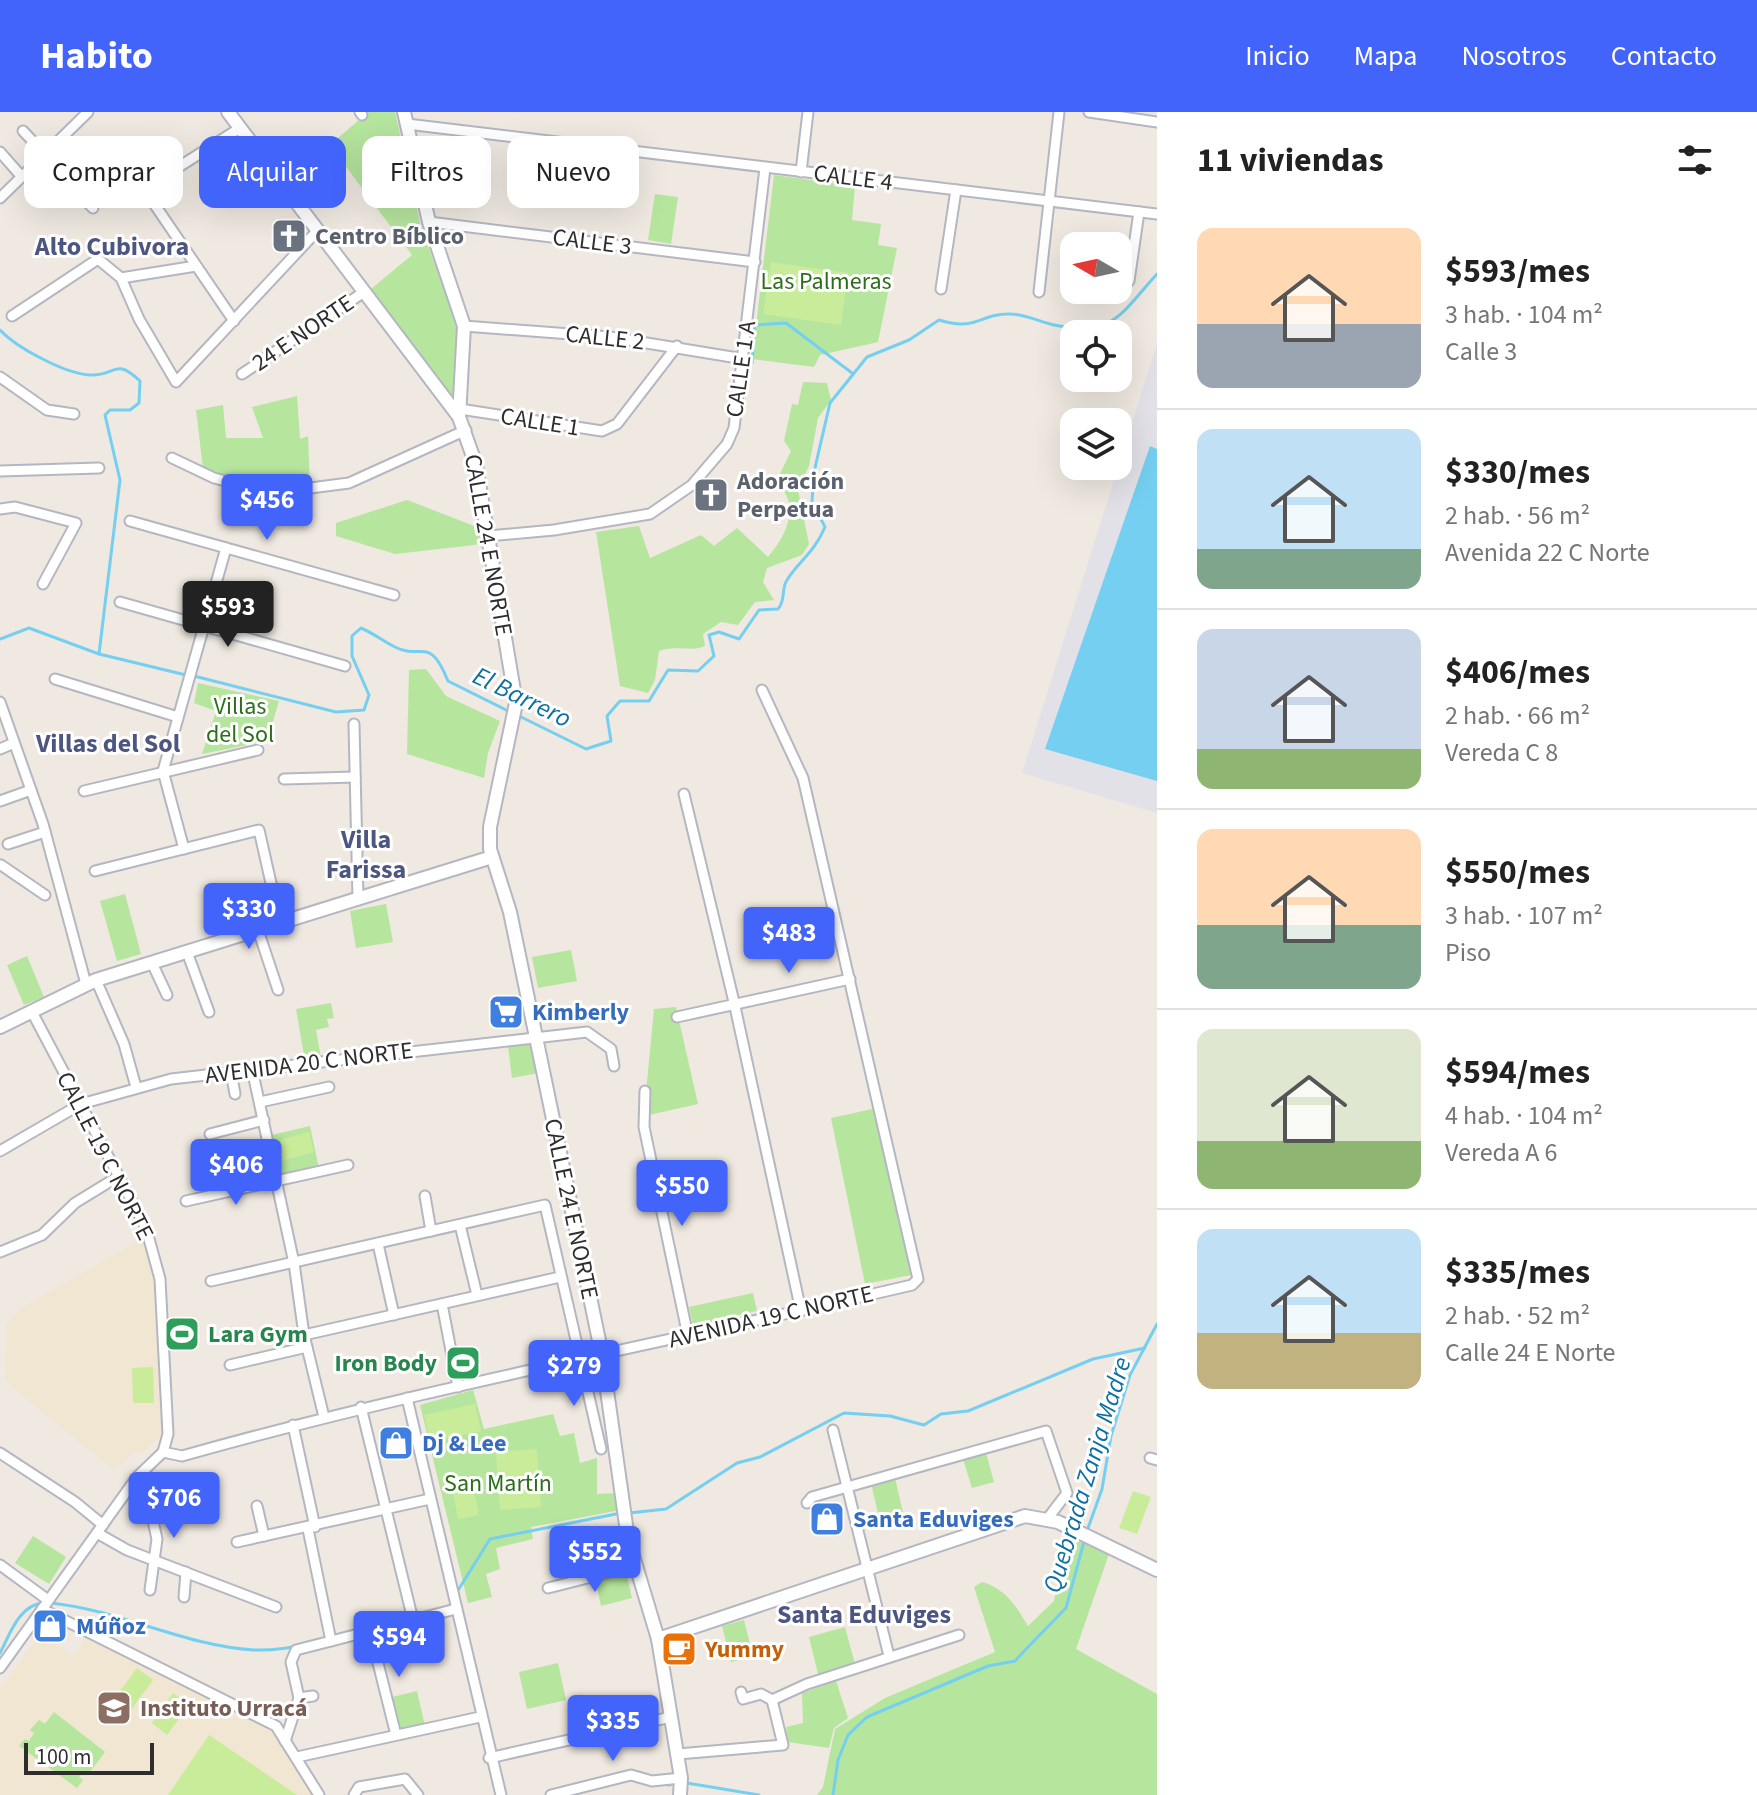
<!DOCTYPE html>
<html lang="es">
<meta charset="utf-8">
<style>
body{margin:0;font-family:"Source Sans 3",sans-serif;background:#f6f6f6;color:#222;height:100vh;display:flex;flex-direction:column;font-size:30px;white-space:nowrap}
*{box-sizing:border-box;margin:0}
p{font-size:26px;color:#767676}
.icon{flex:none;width:44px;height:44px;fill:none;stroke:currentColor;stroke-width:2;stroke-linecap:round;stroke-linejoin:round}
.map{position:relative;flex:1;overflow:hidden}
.sheet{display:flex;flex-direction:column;background:#fff;width:600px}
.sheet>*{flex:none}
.banner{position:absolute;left:24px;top:24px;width:760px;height:72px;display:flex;gap:16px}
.needle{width:52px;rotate:279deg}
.tools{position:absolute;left:1060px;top:120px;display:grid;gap:16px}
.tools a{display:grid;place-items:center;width:72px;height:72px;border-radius:16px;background:#fff;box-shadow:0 8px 32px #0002;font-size:40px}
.scale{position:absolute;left:24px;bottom:20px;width:130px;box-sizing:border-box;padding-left:8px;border:4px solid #2e2e2e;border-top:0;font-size:22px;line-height:28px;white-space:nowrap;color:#2e2e2e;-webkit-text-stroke:6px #fff;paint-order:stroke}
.price{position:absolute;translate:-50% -68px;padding:0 18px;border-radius:8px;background:#4264fb;color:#fff;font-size:26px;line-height:52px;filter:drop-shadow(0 2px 4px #0008)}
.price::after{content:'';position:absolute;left:50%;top:48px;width:24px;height:18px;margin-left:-12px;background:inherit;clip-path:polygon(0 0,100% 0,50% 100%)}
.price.active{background:#222;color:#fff}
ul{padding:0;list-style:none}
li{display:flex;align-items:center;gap:24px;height:200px;padding:0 40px}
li+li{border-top:2px solid #e0e0e0}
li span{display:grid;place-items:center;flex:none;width:224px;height:160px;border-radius:16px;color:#555}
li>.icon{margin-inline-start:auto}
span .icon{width:96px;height:96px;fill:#fffc;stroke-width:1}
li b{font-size:34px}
h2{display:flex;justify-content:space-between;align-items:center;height:96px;padding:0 40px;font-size:34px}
.tag{padding:0 28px;border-radius:16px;background:#fff;box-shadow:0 8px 32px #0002;font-size:28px;line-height:72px}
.tag.active{background:#4264fb;color:#fff}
header{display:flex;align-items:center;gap:48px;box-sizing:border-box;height:112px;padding:0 40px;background:#4264fb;color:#fff}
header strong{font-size:38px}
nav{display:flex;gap:44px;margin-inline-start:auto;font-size:28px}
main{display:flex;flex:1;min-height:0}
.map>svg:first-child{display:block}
.industrial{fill:#e3e1e8}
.education{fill:#f0e6d1}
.green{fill:#b6e59e}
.pitch{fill:#c9ec9a}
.water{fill:#75cff0}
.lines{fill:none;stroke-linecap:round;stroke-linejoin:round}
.stream{stroke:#75cff0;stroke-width:3}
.street-casing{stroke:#b4b7c1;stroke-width:13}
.secondary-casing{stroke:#b4b7c1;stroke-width:16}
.street{stroke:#fff;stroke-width:9}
.secondary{stroke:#fff;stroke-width:12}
.labels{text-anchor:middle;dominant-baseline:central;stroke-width:6;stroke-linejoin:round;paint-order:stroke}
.street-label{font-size:24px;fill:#2e2e2e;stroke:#fff}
.worship-label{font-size:24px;font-weight:bold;fill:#5b616d;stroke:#fff;text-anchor:start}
.park-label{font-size:24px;fill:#2c6e1b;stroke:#fff}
.shop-label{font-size:24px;font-weight:bold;fill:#366cbe;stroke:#fff;text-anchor:start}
.leisure-label{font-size:24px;font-weight:bold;fill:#27864d;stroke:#fff;text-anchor:start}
.food-label{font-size:24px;font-weight:bold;fill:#c56008;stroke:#fff;text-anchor:start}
.education-label{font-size:24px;font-weight:bold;fill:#785e54;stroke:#fff;text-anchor:start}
.neighbourhood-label{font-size:26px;font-weight:bold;fill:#4d5680;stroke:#fff}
.water-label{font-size:26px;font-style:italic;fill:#0d6fa3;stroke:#fff}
</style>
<header>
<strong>Habito</strong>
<nav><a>Inicio</a><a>Mapa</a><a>Nosotros</a><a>Contacto</a></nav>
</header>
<main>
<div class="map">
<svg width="1157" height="1683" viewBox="0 0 1157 1683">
<rect width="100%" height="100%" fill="#efe9e1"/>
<polygon class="industrial" points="1157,231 1157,701 1022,661"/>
<g class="education">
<polygon points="143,1126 155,1162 166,1294 162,1322 144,1340 135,1339 114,1358 5,1269 7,1211 20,1197"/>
<polygon points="41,1521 73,1544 86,1525 263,1613 278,1626 313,1683 0,1683 0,1578"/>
</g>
<g class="green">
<polygon points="368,0 395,0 421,115 459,218 456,292 371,177 412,143 344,52 306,85 297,74 336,40 330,33"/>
<polygon points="774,63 855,74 852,108 881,112 878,133 897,136 878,230 820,243 814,255 752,247"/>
<polygon points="655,82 678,85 671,132 648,128"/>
<path d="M803,270L827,271L831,288L818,306L809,354L798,378L809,432L802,443L767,456L763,470L774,488L755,490L738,513L721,510L703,522L705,534C693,540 677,533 659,539L655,568L648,581L620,574L596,420L639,414L650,446L701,423L714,434L737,416L768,445C786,424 802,393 776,370L791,339L784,329L792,292L798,293Z"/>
<polygon points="297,284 300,327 308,324 310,374 260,374 203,356 196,298 223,293 226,326 263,326 252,295"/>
<polygon points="407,388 482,417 483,432 395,442 336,424 336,411"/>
<polygon points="426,557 446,584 500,609 488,641 484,666 407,642 409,558"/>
<polygon points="198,571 279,589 267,629 202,642 216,599 194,591"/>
<polygon points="125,782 141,842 117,849 100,789"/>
<polygon points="386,792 393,830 356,836 350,799"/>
<polygon points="571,838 577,869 538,876 532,845"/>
<polygon points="27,844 44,885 24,893 7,853"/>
<polygon points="331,891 334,906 327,907 329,915 316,918 321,946 305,949 296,897"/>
<polygon points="676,895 698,992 649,1003 645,991 654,897"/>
<polygon points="533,931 538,961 512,966 508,934"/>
<polygon points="877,996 911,1163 865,1172 831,1006"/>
<polygon points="310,1014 319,1057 282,1065 272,1023"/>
<polygon points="753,1181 757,1199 693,1214 689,1195"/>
<polygon points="473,1278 484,1317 553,1302 560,1324 574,1321 580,1351 597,1346 597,1382 618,1381 621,1398 531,1415 533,1427 496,1436 500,1457 486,1462 492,1485 468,1491 420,1293"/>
<polygon points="986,1341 994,1370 972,1376 963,1347"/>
<polygon points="895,1366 905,1409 881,1414 871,1371"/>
<polygon points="33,1424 66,1445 49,1472 15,1451"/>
<path d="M1068,1425L1109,1442L1076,1537L1157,1582V1683H817L823,1675L835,1617L885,1586L995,1540L974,1475L982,1470C1006,1477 1016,1494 1028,1514L1054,1489Z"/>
<polygon points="626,1460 632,1486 601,1494 595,1467"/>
<polygon points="744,1508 753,1544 731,1550 722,1514"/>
<polygon points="845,1515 855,1552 818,1562 809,1525"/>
<polygon points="558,1551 566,1588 527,1597 519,1560"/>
<polygon points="836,1569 848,1606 834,1616 829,1636 788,1630 786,1615 803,1611 802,1581"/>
<polygon points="417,1579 425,1614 397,1621 388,1586"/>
<polygon points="54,1600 105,1640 89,1661 84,1659 79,1665 83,1668 77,1676 19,1634 25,1627 29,1629 34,1621 30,1618 39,1608 45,1612"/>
</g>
<g class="pitch">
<polygon points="771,150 848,161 841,213 763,202"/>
<polygon points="309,1020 314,1040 281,1049 276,1029"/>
<polygon points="153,1255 154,1291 133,1291 132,1256"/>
<polygon points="475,1292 481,1319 430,1330 424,1303"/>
<polygon points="537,1337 541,1395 500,1398 496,1340"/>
<polygon points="471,1365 479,1403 458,1407 451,1369"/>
<polygon points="1133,1379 1151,1385 1137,1422 1119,1416"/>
<polygon points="137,1556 153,1568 131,1598 115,1586"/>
<polygon points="173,1581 189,1593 167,1623 152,1611"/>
<polygon points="209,1623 297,1683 168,1683"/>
</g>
<polygon class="water" points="1150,334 1157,337 1157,669 1045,637"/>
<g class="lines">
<g class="stream">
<path d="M0,218C17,236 64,261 89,263C116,265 114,244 140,269L139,291L130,298H110L105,303L120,368L99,542"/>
<polyline points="752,251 755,213 786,211 852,261"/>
<polyline points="0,527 29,516 99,542 186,563"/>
<path d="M194,564L336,600L364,598L369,583L352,544V524L361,516C373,521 383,529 395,535C422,549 429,522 448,569L510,600"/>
<path d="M517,603L586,637L611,629L607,604L620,589H649L668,558L698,559L714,544L709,523L719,520L739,527L759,498L778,497C786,488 781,477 787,468C800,447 813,443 825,415L812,390L814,360L830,291L867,245L909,228L939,208C978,220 979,201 1011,202C1025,202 1040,210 1054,213C1115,225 1121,201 1157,162"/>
<polyline points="629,1401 666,1397 737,1351 760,1345 844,1301 890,1304 924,1313 941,1302 968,1299 1093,1247 1145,1236"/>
<polyline points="1087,1419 1102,1377 1111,1324 1130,1263 1157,1212"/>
<polyline points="457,1480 490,1427 621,1401"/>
<path d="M51,1491C120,1498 184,1534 254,1538C300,1540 364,1516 410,1504"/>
<path d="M0,1541C10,1522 19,1493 43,1491"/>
<polyline points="687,1671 759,1683"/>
<polyline points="661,1672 670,1673"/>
<polyline points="833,1683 838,1648 848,1623 867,1605 988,1554 1015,1549 1029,1534 1066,1496 1085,1426"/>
</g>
<defs>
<g id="street">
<polyline points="360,0 362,3"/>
<polyline points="1089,0 1157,10"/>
<polyline points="407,12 1157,102"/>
<polyline points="23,19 45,42"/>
<polyline points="0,40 22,65"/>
<polyline points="42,45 93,96"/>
<polyline points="801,60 808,0"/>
<polyline points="0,86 88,0"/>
<polyline points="429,110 755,150"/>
<polyline points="121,166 196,154"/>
<polyline points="1129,169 1139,100"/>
<polyline points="941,177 956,78"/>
<polyline points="1039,180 1059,0"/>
<polyline points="12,204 98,147 121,166 139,207 176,270 317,119"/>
<polyline points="234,209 144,77 240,16"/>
<polyline points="464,214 610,225 744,247"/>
<polyline points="242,262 364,180"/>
<polyline points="0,265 47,298 74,302"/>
<polyline points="460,297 602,319 617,312 677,234"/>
<polyline points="172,346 214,366 272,381 349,371 466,318"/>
<polyline points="0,359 99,356"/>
<polyline points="0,397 15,395 76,411 43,472"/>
<polyline points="130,409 394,483"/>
<polyline points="488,424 554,418 650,402 692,373 727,332 734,316 765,56"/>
<polyline points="120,490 345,554"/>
<polyline points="55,567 178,605"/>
<polyline points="0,590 43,712 86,872"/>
<polyline points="354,612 358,787"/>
<polyline points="0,637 14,631"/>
<polyline points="284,667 355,665"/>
<polyline points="84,679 258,638"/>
<polyline points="684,682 734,890 801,1199"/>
<polyline points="0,689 31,678"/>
<polyline points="8,732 45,720"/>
<polyline points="184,737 163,659 226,436"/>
<polyline points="1,753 45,783"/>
<polyline points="95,759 259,718 280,811"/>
<polyline points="258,818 278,878"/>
<polyline points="187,840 209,900"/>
<polyline points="152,851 167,883"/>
<polyline points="96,868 124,932 136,975"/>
<polyline points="677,905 850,867"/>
<polyline points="252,957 294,1151 304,1223 324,1305"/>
<polyline points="231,960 235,982"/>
<polyline points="645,979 644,1015 688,1224"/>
<polyline points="260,990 329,975"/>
<polyline points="210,1022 264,1008"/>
<polyline points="0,1039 81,992 171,967 587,920 611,937 614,954"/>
<polyline points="425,1084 431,1119"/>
<polyline points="186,1089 348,1053"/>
<polyline points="460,1113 477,1183"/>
<polyline points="378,1132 394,1203"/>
<polyline points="0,1140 42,1123 75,1091 119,1064"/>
<polyline points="211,1169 545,1093 601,1337"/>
<polyline points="442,1192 458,1275"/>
<polyline points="304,1223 560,1165"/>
<polyline points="230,1253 307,1235"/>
<polyline points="407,1286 501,1683"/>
<polyline points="361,1295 413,1508"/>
<polyline points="293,1313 315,1415"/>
<polyline points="833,1318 889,1544"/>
<path d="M163,1340L182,1344C423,1276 669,1230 912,1173L918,1167L803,666L762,578"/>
<polyline points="0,1341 75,1390 103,1413"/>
<polyline points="1150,1346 1157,1348"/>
<polyline points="807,1391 812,1385 1046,1319 1067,1381 1048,1406"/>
<polyline points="257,1394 264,1424"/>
<polyline points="308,1417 331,1529"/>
<polyline points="97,1421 127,1438 276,1495"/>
<polyline points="237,1430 430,1387"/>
<polyline points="0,1453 48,1488"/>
<polyline points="548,1476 635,1454"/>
<polyline points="150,1478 157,1427 153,1409"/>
<polyline points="184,1485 186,1460"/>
<polyline points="42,1497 276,1614 319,1683"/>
<polyline points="370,1519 396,1623"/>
<polyline points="0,1556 137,1365 163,1340 168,1322 160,1167 146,1116 32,900"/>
<polyline points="741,1580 743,1587 761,1582 772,1588"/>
<polyline points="299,1586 291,1550 296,1538 456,1497"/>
<polyline points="285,1629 299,1586 313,1584"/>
<polyline points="678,1642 783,1633 772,1588 807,1572 959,1523"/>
<polyline points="297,1645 480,1605"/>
<polyline points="489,1646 671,1605"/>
<polyline points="354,1683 359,1675 405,1667 418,1683"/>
<polyline points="551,1683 631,1663 652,1669 681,1666"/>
</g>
<g id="secondary">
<polyline points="228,0 459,305 476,353 516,591 490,715 490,737 510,800 602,1243 628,1427 658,1527 681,1666 680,1683"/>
<polyline points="404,0 429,110 464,214 459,305"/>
<polyline points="0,915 96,868 492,745"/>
<polyline points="658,1527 1025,1404 1058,1410 1157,1458"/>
</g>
</defs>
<use href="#street" class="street-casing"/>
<use href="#secondary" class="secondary-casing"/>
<use href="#street" class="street"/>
<use href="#secondary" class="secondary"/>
</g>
<defs>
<symbol id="church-square" viewBox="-11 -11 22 22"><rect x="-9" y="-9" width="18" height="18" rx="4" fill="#6b7280" stroke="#fff"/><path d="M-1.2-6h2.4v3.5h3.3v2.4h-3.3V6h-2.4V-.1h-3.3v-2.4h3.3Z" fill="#fff"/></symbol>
<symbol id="supermarket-square" viewBox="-11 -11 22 22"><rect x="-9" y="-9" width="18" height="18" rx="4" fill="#3f7fe0" stroke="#fff"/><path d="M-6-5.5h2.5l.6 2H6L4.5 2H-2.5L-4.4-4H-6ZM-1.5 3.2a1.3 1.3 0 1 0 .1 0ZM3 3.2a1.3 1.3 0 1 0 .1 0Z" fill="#fff"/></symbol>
<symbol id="stadium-square" viewBox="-11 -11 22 22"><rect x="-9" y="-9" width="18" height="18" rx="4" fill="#2e9e5b" stroke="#fff"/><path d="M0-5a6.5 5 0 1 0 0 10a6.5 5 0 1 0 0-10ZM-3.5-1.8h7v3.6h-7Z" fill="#fff"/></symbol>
<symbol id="shop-square" viewBox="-11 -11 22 22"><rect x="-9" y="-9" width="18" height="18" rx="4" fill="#3f7fe0" stroke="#fff"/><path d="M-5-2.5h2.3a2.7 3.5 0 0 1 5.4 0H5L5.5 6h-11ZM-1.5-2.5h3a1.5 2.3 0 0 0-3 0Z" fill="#fff"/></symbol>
<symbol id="cafe-square" viewBox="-11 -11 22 22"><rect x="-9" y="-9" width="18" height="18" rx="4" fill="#e8710a" stroke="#fff"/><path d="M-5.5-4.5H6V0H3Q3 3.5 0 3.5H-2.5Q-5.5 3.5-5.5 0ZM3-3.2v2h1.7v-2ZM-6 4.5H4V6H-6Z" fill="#fff"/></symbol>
<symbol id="school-square" viewBox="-11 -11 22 22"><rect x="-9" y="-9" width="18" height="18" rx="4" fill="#8d6e63" stroke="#fff"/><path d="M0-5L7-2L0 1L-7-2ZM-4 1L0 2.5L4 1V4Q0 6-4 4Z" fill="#fff"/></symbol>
</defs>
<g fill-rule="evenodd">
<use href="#church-square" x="269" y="104" width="40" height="40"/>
<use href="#church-square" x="691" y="363" width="40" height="40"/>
<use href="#supermarket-square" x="486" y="880" width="40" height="40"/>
<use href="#stadium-square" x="162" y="1202" width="40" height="40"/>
<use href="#stadium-square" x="443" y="1231" width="40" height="40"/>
<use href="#shop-square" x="376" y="1311" width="40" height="40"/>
<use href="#shop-square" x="807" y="1387" width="40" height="40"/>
<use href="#shop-square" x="30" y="1494" width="40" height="40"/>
<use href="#cafe-square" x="659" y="1517" width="40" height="40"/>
<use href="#school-square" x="94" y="1576" width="40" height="40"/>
</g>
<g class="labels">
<g class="street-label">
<text transform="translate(853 66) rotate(7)">CALLE 4</text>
<text transform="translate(592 130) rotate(7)">CALLE 3</text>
<text transform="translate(303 221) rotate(-34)">24 E NORTE</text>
<text transform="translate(605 226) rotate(6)">CALLE 2</text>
<text transform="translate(741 257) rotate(-82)">CALLE 1 A</text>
<text transform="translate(540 310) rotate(9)">CALLE 1</text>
<text transform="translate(488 433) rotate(80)">CALLE 24 E NORTE</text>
<text transform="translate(309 951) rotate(-7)">AVENIDA 20 C NORTE</text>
<text transform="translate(105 1044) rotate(63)">CALLE 19 C NORTE</text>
<text transform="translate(571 1097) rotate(78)">CALLE 24 E NORTE</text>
<text transform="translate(771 1205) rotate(-13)">AVENIDA 19 C NORTE</text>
</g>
<g class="worship-label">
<text x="315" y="124">Centro Bíblico</text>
<text x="737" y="369">Adoración<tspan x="737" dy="28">Perpetua</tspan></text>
</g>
<g class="park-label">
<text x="826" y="169">Las Palmeras</text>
<text x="240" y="594">Villas<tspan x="240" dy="28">del Sol</tspan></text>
<text x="498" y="1371">San Martín</text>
</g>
<g class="shop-label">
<text x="532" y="900">Kimberly</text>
<text x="422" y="1331">Dj &amp; Lee</text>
<text x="853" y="1407">Santa Eduviges</text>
<text x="76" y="1514">Múñoz</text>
</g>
<g class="leisure-label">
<text x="208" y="1222">Lara Gym</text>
<text x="437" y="1251" text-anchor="end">Iron Body</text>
</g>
<g class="food-label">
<text x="705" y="1537">Yummy</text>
</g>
<g class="education-label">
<text x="140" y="1596">Instituto Urracá</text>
</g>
<g class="neighbourhood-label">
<text x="112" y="134">Alto Cubivora</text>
<text x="108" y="631">Villas del Sol</text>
<text x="366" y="727">Villa<tspan x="366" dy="30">Farissa</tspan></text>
<text x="864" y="1502">Santa Eduviges</text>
</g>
<g class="water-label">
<text transform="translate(522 585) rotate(26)">El Barrero</text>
<text transform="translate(1087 1363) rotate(-73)">Quebrada Zanja Madre</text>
</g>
</g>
</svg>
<div class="tools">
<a><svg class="needle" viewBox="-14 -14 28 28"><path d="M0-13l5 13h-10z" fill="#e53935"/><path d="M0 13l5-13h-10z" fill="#767676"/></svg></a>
<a><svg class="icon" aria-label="locate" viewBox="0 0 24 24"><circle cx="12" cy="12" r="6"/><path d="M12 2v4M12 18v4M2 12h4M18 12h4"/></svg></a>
<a><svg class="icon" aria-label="layers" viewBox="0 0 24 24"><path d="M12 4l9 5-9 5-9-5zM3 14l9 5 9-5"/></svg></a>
</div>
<div class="scale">100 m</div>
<b class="price" style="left:267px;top:430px">$456</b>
<b class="price active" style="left:228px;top:537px">$593</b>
<b class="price" style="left:249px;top:839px">$330</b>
<b class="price" style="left:789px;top:863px">$483</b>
<b class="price" style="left:236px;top:1095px">$406</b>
<b class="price" style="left:682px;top:1116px">$550</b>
<b class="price" style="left:574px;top:1296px">$279</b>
<b class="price" style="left:174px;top:1428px">$706</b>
<b class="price" style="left:595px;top:1482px">$552</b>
<b class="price" style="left:399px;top:1567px">$594</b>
<b class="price" style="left:613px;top:1651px">$335</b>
<div class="banner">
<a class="tag">Comprar</a>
<a class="tag active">Alquilar</a>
<a class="tag">Filtros</a>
<a class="tag">Nuevo</a>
</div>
</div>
<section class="sheet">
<h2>11 viviendas<svg class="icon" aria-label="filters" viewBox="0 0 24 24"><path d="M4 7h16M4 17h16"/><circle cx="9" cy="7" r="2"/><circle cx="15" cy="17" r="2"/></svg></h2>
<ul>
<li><span style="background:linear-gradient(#ffd9b3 60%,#9aa5b1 0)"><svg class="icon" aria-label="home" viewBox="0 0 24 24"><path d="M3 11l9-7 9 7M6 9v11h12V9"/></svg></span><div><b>$593/mes</b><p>3 hab. · 104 m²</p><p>Calle 3</p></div></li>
<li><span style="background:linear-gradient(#bfe0f5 75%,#7fa58c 0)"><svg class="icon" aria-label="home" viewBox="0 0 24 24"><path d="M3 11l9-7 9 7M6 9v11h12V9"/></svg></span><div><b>$330/mes</b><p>2 hab. · 56 m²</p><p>Avenida 22 C Norte</p></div></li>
<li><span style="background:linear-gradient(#c9d6e8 75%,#8fb573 0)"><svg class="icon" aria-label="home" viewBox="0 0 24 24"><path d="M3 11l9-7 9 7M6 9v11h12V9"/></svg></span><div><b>$406/mes</b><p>2 hab. · 66 m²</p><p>Vereda C 8</p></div></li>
<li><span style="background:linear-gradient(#ffd9b3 60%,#7fa58c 0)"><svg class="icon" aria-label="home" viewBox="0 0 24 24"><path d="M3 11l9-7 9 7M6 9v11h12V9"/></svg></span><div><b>$550/mes</b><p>3 hab. · 107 m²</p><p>Piso</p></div></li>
<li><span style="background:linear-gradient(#dfe7d0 70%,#8fb573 0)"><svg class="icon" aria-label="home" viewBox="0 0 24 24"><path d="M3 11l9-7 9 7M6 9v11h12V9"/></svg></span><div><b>$594/mes</b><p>4 hab. · 104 m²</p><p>Vereda A 6</p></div></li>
<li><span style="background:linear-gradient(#bfe0f5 65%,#c2b280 0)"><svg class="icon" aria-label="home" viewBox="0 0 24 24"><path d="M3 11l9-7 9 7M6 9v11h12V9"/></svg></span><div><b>$335/mes</b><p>2 hab. · 52 m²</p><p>Calle 24 E Norte</p></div></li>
</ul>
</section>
</main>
